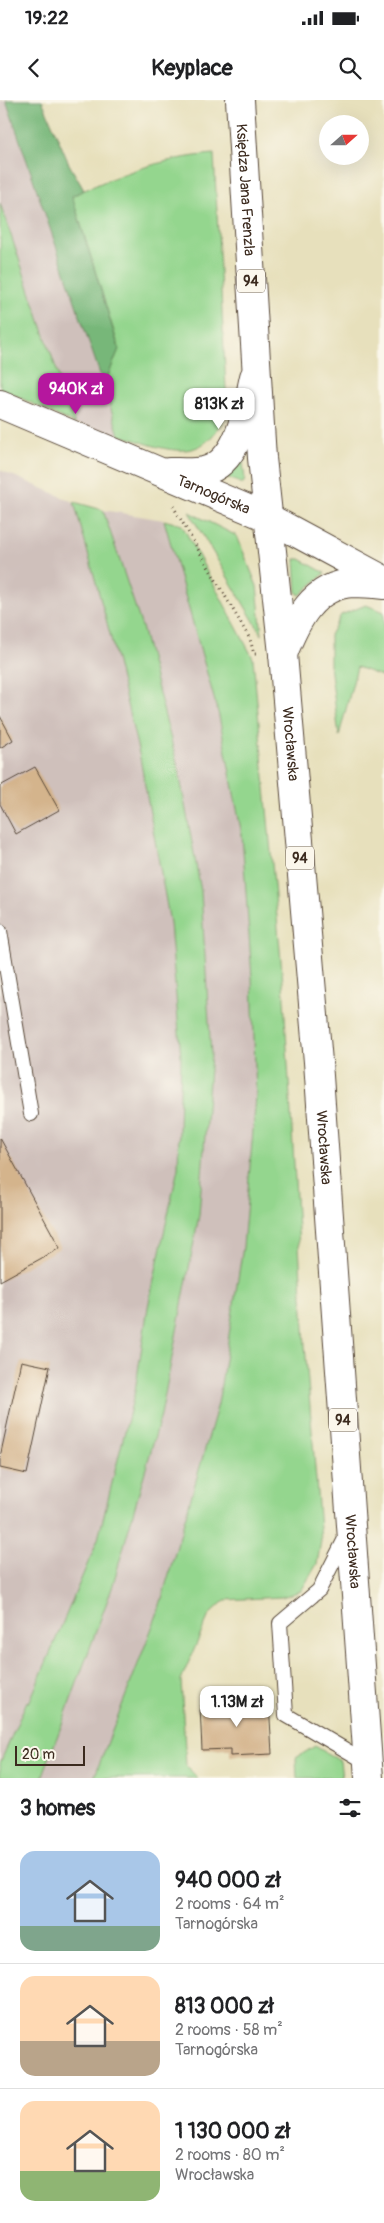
<!DOCTYPE html>
<meta charset="utf-8">
<style>
body{margin:0;font-family:Pangolin,sans-serif;background:#f6f6f6;color:#202124;height:100vh;display:flex;flex-direction:column;font-size:19px;white-space:nowrap}
*{box-sizing:border-box;margin:0}
p{font-size:16px;color:#757577}
.icon{flex:none;width:28px;height:28px;fill:none;stroke:currentColor;stroke-width:2;stroke-linecap:round;stroke-linejoin:round}
.map{position:relative;height:1678px;overflow:hidden}
.side{display:flex;flex-direction:column;background:#fff;flex:1}
.side>*{flex:none}
.needle{width:32px;rotate:69deg}
.fabs{position:absolute;left:319px;top:15px;display:grid;gap:10px}
.fabs a{display:grid;place-items:center;width:50px;height:50px;border-radius:50%;background:#fff;box-shadow:0 5px 20px #0002;font-size:25px}
.scale{position:absolute;left:15px;bottom:12px;width:70px;box-sizing:border-box;padding-left:5px;border:2px solid #3b2a1e;border-top:0;font-size:14px;line-height:18px;white-space:nowrap;color:#3b2a1e;-webkit-text-stroke:4px #fbf7ec;paint-order:stroke}
.price{position:absolute;translate:-50% -42px;padding:0 11px;border-radius:10px;background:#fff;color:#222;font-size:16px;line-height:32px;filter:drop-shadow(0 1px 2px #0008)}
.price::after{content:'';position:absolute;left:50%;top:30px;width:15px;height:11px;margin-left:-8px;background:inherit;clip-path:polygon(0 0,100% 0,50% 100%)}
.price.on{background:#b5179e;color:#fff}
ul{padding:0;list-style:none}
li{display:flex;align-items:center;gap:15px;height:125px;padding:0 20px}
li+li{border-top:1px solid #e0e0e0}
li span{display:grid;place-items:center;flex:none;width:140px;height:100px;border-radius:15px;color:#555}
li>.icon{margin-inline-start:auto}
span .icon{width:60px;height:60px;fill:#fffc;stroke-width:1}
li b{font-size:21px}
h2{display:flex;justify-content:space-between;align-items:center;height:60px;padding:0 20px;font-size:21px}
.status{display:flex;justify-content:space-between;align-items:center;height:35px;padding:0 25px;background:#fff;direction:ltr}
.status svg{height:14px;fill:currentColor}
header{display:flex;justify-content:space-between;align-items:center;height:65px;padding:0 20px;background:#fff;font-size:22px;font-weight:700}
.map>svg:first-child{display:block}
.industrial{fill:#cfc0bb}
.green{fill:#94d68e;stroke:#688056}
.forest{fill:#77b779;stroke:#59704c}
.building{fill:#d4b48c}
.lines{fill:none;stroke-linecap:round;stroke-linejoin:round}
.lane-casing{stroke:#554536;stroke-width:16}
.secondary-casing{stroke:#554536;stroke-width:30}
.primary-casing{stroke:#554536;stroke-width:30}
.path{stroke:#554536;stroke-width:3;stroke-dasharray:1 4;stroke-linecap:butt}
.lane{stroke:#fff;stroke-width:14}
.secondary{stroke:#fff;stroke-width:28}
.primary{stroke:#fff;stroke-width:28}
.labels{text-anchor:middle;dominant-baseline:central;stroke-width:4;stroke-linejoin:round;paint-order:stroke}
.shield{fill:#fbf7ec;stroke:#75685c;stroke-width:1}
.shield-label{font-size:14px;font-weight:bold;fill:#3b2a1e}
.street-label{font-size:15px;fill:#3b2a1e;stroke:#fbf7ec}
</style>
<div class="status"><b>19:22</b><svg viewBox="0 0 49 12"><path d="M0 12V9h3v3zM5 12V6h3v6zM10 12V3h3v9zM15 12V0h3v12zM26 1h20v11H26zM47 4h2v5h-2z"/></svg></div>
<header><svg class="icon" aria-label="back" viewBox="0 0 24 24"><path d="M15 5l-7 7 7 7"/></svg>Keyplace<svg class="icon" aria-label="search" viewBox="0 0 24 24"><circle cx="10" cy="10" r="6"/><path d="M15 15l6 6"/></svg></header>
<div class="map">
<svg width="384" height="1678" viewBox="0 0 384 1678">
<rect width="100%" height="100%" fill="#fbf7ec"/>
<filter id="ink" filterUnits="userSpaceOnUse"><feTurbulence type="fractalNoise" baseFrequency=".02" numOctaves="2"/><feDisplacementMap in="SourceGraphic" scale="10" xChannelSelector="R" yChannelSelector="G"/><feConvolveMatrix kernelMatrix="1 2 1 2 8 2 1 2 1" color-interpolation-filters="sRGB"/></filter>
<filter id="wash" filterUnits="userSpaceOnUse"><feTurbulence type="fractalNoise" baseFrequency=".0096" numOctaves="4" result="noise"/><feDisplacementMap in="SourceGraphic" scale="20" xChannelSelector="R" yChannelSelector="G"/><feGaussianBlur stdDeviation="1.12" result="paint"/><feColorMatrix in="noise" values="0 0 0 0 0 0 0 0 0 0 0 0 0 0 0 0 0 1.4 0 .05"/><feComposite in="paint" operator="in"/></filter>
<g filter="url(#wash)">
<rect width="100%" height="100%" fill="#e7e0bc"/>
<g class="industrial">
<polygon points="0,0 6,0 104,286 119,335 75,324 0,103"/>
<polygon points="0,370 74,402 110,534 140,658 170,823 181,957 178,1068 148,1207 135,1291 98,1439 29,1603 27,1602 0,1663"/>
<polygon points="103,410 164,420 219,616 242,735 252,878 256,996 243,1147 218,1304 158,1512 94,1678 42,1678 112,1488 161,1315 199,1115 211,955 201,791 142,527"/>
</g>
<g class="green">
<path d="M214,54L227,309C205,370 166,349 119,335L104,286L119,248L72,96C118,74 163,58 214,54Z"/>
<polygon points="0,103 75,324 0,288"/>
<polygon points="242,355 245,379 243,384 219,374"/>
<polygon points="74,402 103,410 142,527 178,667 201,791 211,955 199,1115 161,1315 112,1488 42,1678 0,1678 0,1663 27,1601 29,1603 98,1439 135,1291 148,1207 178,1068 181,957 170,823 140,658 110,534"/>
<polygon points="189,412 237,436 257,486 262,535"/>
<polygon points="164,420 182,425 253,558 283,882 305,1245 321,1441 317,1464 301,1491 282,1497 225,1500 209,1515 181,1580 186,1666 198,1678 94,1678 158,1512 218,1304 243,1147 256,996 252,878 242,735 219,616"/>
<polygon points="295,459 300,459 325,473 300,495 297,493"/>
<polygon points="366,505 384,512 384,577 357,567 339,636 330,565 330,535 341,515"/>
<polygon points="315,1646 340,1661 342,1678 297,1678 296,1658"/>
</g>
<polygon class="forest" points="6,0 42,0 69,64 84,90 72,96 119,249 104,286"/>
<g id="blocks">
<g class="building">
<polygon points="0,616 13,640 0,648"/>
<polygon points="35,667 59,710 16,734 0,704 0,686"/>
<polygon points="0,1038 60,1148 0,1181"/>
<polygon points="21,1261 50,1267 27,1374 0,1368 0,1357"/>
<polygon points="269,1602 272,1654 230,1656 230,1649 202,1650 200,1606"/>
</g>
</g>
</g>
<g filter="url(#ink)">
<use href="#blocks" fill-opacity="0" stroke="#554536" stroke-width="1"/>
<g class="lines">
<defs>
<g id="lane">
<polyline points="0,831 31,1014"/>
<polyline points="347,1435 319,1490 280,1523 286,1615 368,1663"/>
</g>
<g id="secondary">
<path id="s1" d="M0,304L269,418L384,480"/>
<path d="M169,372C180,372 193,373 204,371C240,363 247,307 254,277"/>
<path d="M283,554C296,521 313,485 353,483C363,483 374,484 384,485"/>
</g>
<g id="primary">
<path id="s2" d="M240,0L262,358L283,554L318,962L369,1678"/>
</g>
</defs>
<use href="#lane" class="lane-casing"/>
<use href="#secondary" class="secondary-casing"/>
<use href="#primary" class="primary-casing"/>
<polyline class="path" points="173,406 250,539 254,554 259,554"/>
<use href="#lane" class="lane"/>
<use href="#secondary" class="secondary"/>
<use href="#primary" class="primary"/>
</g>
</g>
<g class="labels">
<g class="shield">
<rect x="237" y="169.5" width="28" height="23" rx="4"/>
<rect x="286" y="746.5" width="28" height="23" rx="4"/>
<rect x="329" y="1308.5" width="28" height="23" rx="4"/>
</g>
<g class="shield-label">
<text x="251" y="181">94</text>
<text x="300" y="758">94</text>
<text x="343" y="1320">94</text>
</g>
<g class="street-label">
<text stroke="none"><textPath href="#s2" startOffset="90">Księdza Jana Frenzla</textPath></text>
<text stroke="none"><textPath href="#s1" startOffset="232">Tarnogórska</textPath></text>
<text stroke="none"><textPath href="#s2" startOffset="646">Wrocławska</textPath></text>
<text stroke="none"><textPath href="#s2" startOffset="1051">Wrocławska</textPath></text>
<text stroke="none"><textPath href="#s2" startOffset="1456">Wrocławska</textPath></text>
</g>
</g>
</svg>
<div class="fabs">
<a><svg class="needle" viewBox="-14 -14 28 28"><path d="M0-13l5 13h-10z" fill="#e53935"/><path d="M0 13l5-13h-10z" fill="#757577"/></svg></a>
</div>
<div class="scale">20 m</div>
<b class="price on" style="left:76px;top:315px">940K zł</b>
<b class="price" style="left:219px;top:330px">813K zł</b>
<b class="price" style="left:237px;top:1628px">1.13M zł</b>
</div>
<section class="side">
<h2>3 homes<svg class="icon" aria-label="filters" viewBox="0 0 24 24"><path d="M4 7h16M4 17h16"/><circle cx="9" cy="7" r="2"/><circle cx="15" cy="17" r="2"/></svg></h2>
<ul>
<li><span style="background:linear-gradient(#a9c7e8 75%,#7fa58c 0)"><svg class="icon" aria-label="home" viewBox="0 0 24 24"><path d="M3 11l9-7 9 7M6 9v11h12V9"/></svg></span><div><b>940 000 zł</b><p>2 rooms · 64 m²</p><p>Tarnogórska</p></div></li>
<li><span style="background:linear-gradient(#ffd9b3 65%,#b9a48a 0)"><svg class="icon" aria-label="home" viewBox="0 0 24 24"><path d="M3 11l9-7 9 7M6 9v11h12V9"/></svg></span><div><b>813 000 zł</b><p>2 rooms · 58 m²</p><p>Tarnogórska</p></div></li>
<li><span style="background:linear-gradient(#ffd9b3 70%,#8fb573 0)"><svg class="icon" aria-label="home" viewBox="0 0 24 24"><path d="M3 11l9-7 9 7M6 9v11h12V9"/></svg></span><div><b>1 130 000 zł</b><p>2 rooms · 80 m²</p><p>Wrocławska</p></div></li>
</ul>
</section>
